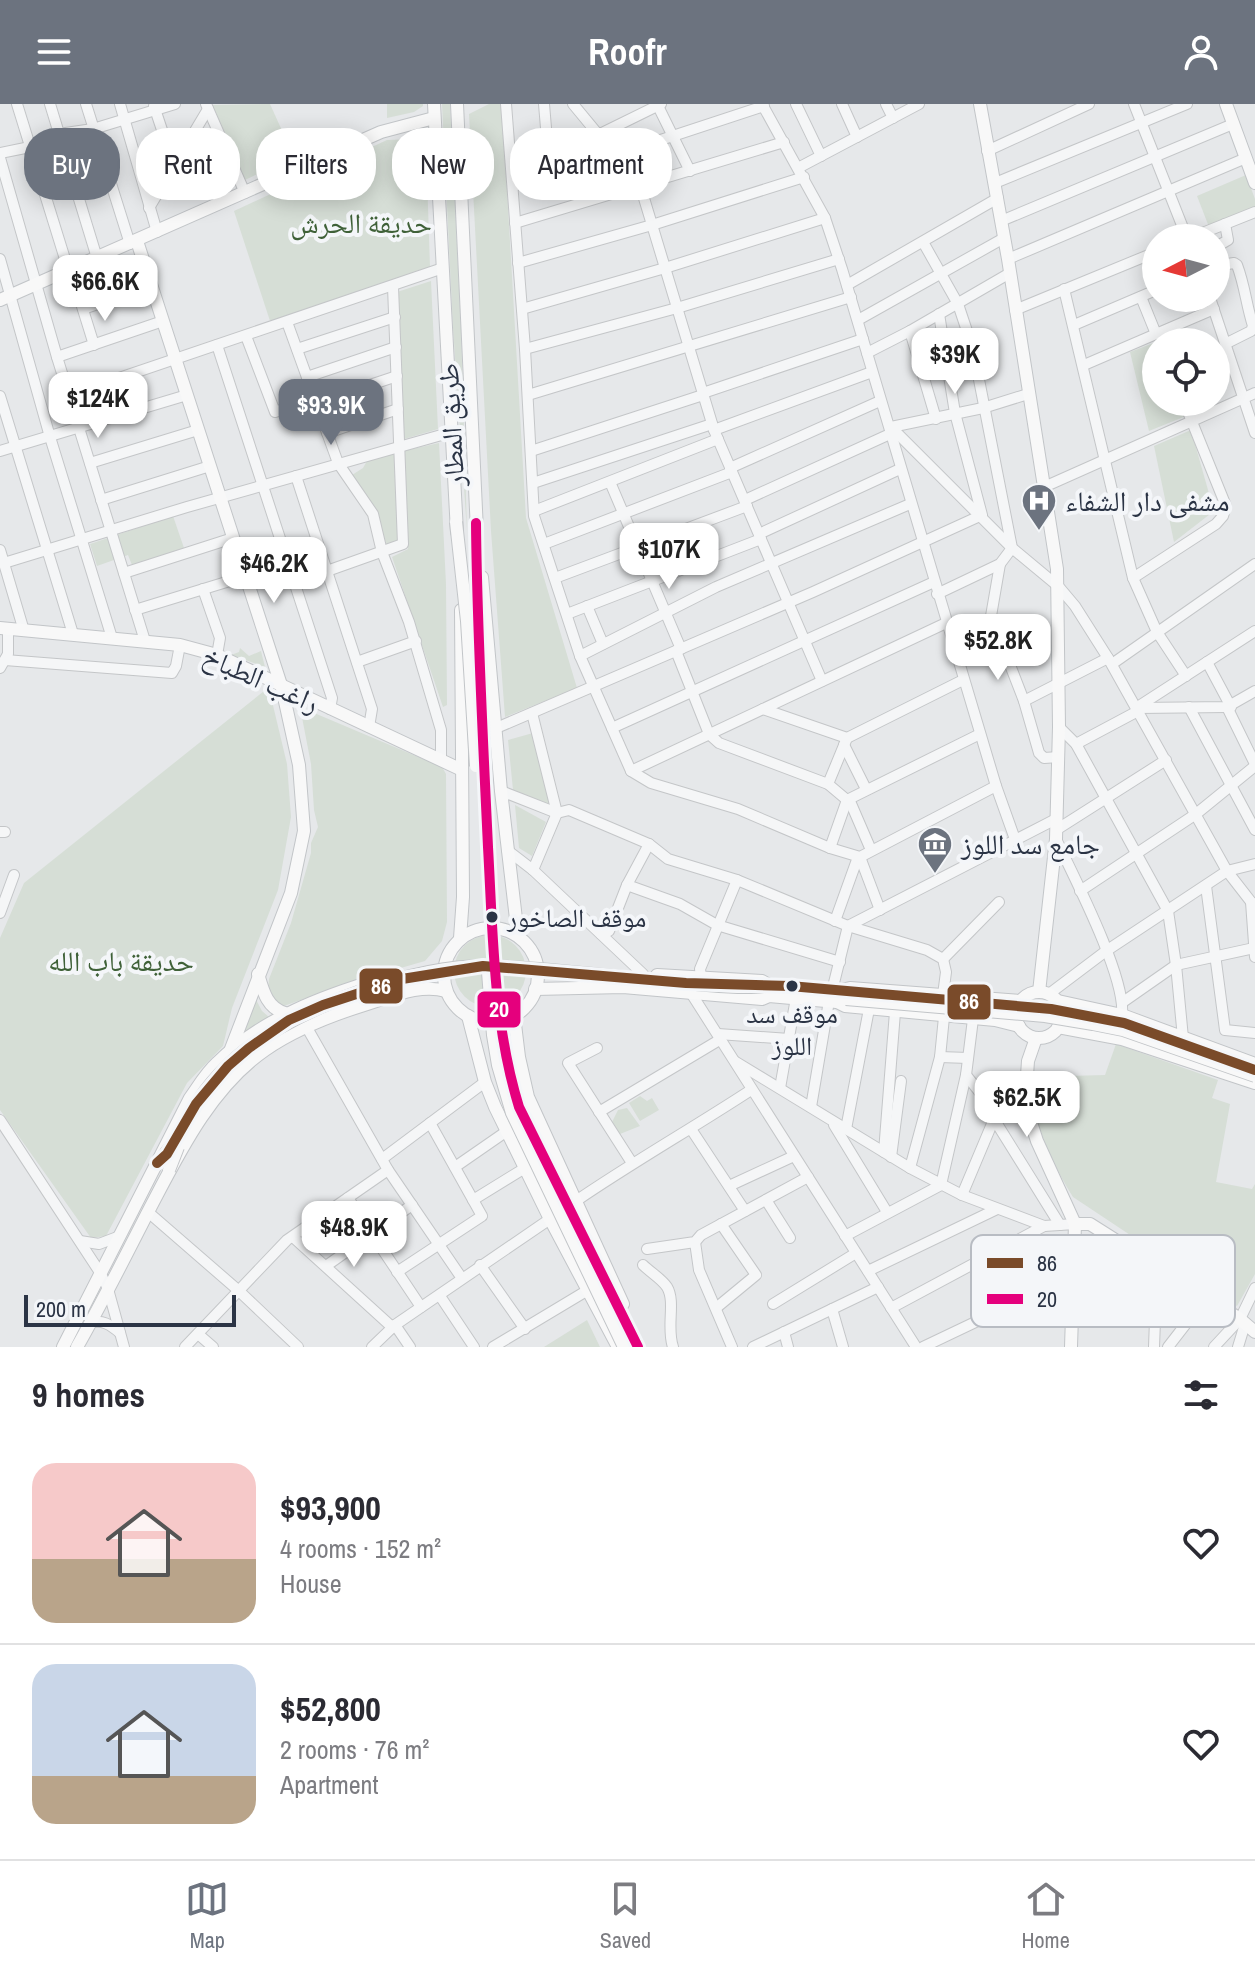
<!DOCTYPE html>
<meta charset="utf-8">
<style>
body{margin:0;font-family:"Archivo Narrow","Noto Naskh Arabic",sans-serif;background:#f2f2f3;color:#2b2b33;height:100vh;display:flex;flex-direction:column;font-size:30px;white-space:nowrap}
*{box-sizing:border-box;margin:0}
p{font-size:26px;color:#7c7c81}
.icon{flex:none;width:44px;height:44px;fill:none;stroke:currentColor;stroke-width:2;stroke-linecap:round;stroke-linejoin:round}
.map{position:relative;height:1243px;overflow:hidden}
.side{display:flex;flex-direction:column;background:#fff;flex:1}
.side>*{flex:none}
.hud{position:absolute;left:24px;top:24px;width:800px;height:72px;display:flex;gap:16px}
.needle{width:52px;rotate:264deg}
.buttons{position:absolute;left:1142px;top:120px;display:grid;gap:16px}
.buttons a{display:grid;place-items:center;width:88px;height:88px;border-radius:50%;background:#fff;box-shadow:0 4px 20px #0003;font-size:40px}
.scale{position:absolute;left:24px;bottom:20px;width:212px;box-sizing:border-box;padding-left:8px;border:4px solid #2b3445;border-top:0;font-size:22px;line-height:28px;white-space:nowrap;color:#2b3445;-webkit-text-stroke:6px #f4f6f9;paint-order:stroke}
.price{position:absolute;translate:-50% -68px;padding:0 18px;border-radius:16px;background:#fff;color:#222;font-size:26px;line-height:52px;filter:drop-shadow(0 2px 4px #0008)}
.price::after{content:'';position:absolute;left:50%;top:48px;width:24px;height:18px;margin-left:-12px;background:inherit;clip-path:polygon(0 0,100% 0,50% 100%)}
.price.selected{background:#6c737f;color:#fff}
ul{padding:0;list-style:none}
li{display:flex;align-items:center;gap:24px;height:200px;padding:0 32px}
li+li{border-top:2px solid #e1e1e2}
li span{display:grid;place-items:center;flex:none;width:224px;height:160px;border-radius:24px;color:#555}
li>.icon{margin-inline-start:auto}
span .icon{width:96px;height:96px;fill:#fffc;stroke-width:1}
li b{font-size:34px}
h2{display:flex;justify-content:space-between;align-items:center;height:96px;padding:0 32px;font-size:34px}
.pill{padding:0 28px;border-radius:32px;background:#fff;box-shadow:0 4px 20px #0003;font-size:28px;line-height:72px}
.pill.selected{background:#6c737f;color:#fff}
header{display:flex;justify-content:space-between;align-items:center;height:104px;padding:0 32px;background:#6c737f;color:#fff;font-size:36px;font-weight:700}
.tab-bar{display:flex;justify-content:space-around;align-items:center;height:112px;border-top:2px solid #e1e1e2;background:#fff;font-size:22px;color:#7c7c81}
.tab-bar a{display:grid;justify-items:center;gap:4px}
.tab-bar .selected{color:#6c737f}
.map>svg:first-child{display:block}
.green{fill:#d6ded6}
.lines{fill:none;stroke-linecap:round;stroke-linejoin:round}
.minor-casing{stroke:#c4c6c8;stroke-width:12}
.major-casing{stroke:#c2c5c8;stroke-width:14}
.minor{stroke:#f5f6f7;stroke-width:10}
.major{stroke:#f8f8f8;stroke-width:12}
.major-bridge-casing{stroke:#c2c5c8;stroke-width:14;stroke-linecap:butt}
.major-bridge{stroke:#f8f8f8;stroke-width:12}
.bus-1-casing{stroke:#f4f6f9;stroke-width:16}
.bus-2-casing{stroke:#f4f6f9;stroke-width:16}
.bus-1{stroke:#7a4b2a;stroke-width:10}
.bus-2{stroke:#e5007d;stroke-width:10}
.bus-dot{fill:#2b3445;stroke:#f4f6f9;stroke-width:3}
.labels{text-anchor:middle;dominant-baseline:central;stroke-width:8;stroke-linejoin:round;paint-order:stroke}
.bus-label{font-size:26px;fill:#2b3445;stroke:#f4f6f9;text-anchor:start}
.park-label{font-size:28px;fill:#3f6138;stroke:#f4f6f9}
.street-label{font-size:28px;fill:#2b3445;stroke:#f4f6f9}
.poi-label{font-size:28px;fill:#2b3445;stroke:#f4f6f9;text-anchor:start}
.key{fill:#f4f6f9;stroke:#b8bcc3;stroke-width:2}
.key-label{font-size:22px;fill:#2b3445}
.line-badge{stroke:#f4f6f9;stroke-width:3}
.badge-label{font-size:22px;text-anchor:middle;font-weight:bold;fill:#fff}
</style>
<header><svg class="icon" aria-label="menu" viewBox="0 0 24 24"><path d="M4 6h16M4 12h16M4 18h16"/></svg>Roofr<svg class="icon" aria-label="person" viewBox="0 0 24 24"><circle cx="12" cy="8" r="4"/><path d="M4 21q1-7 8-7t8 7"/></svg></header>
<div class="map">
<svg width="1255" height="1243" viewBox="0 0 1255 1243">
<rect width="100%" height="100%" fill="#e6e8ea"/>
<g class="green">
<polygon points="270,0 294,53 245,76 211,1"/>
<polygon points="387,0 423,0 423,2 414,8 387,14"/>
<polygon points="442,0 450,0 461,224 467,427 453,224"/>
<polygon points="489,0 502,0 526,414 577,584 505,613 491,427 469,10"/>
<polygon points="416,35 426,41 430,163 270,217 234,107 387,36"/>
<polygon points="1246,71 1255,95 1255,103 1209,123 1197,92"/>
<polygon points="431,177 438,325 401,336 397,188"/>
<polygon points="1156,238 1156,298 1181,298 1186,312 1149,327 1130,248"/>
<polygon points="1191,326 1214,407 1174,438 1154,342"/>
<polygon points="439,339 446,480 447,601 443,603 392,453 408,445 403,347"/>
<polygon points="394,349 398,438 387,442 376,410 352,371 363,364 367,357"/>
<polygon points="173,412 184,444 132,461 128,451 97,462 90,440"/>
<polygon points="240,544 249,552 261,547 265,563 231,551 239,548"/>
<polygon points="264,587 271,593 287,660 291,713 278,786 232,904 223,942 187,979 106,1132 91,1134 0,1006 0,834 24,779"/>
<polygon points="300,603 442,663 446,670 447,818 442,837 425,857 345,880 284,902 276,899 268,885 269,875 291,819 311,749 311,739 318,723 314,706 311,660"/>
<polygon points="533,629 552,701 513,686 508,636"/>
<polygon points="515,701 546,718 532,752 519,744"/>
<circle cx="490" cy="867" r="36"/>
<polygon points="254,892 262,907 269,913 238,935"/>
<path d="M1116,940L1218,976L1212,994L1230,1000L1216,1078L1252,1085L1255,1080V1170L1237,1202L1073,1093C1050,1055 1032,1018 1031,973L1105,971Z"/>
<polygon points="640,992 647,997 652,994 659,1006 640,1017 629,999"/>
<polygon points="627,1004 640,1022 620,1030 612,1018 618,1006"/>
<polygon points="587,1216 600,1243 544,1243"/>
</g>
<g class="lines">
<defs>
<g id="minor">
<polyline points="17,0 69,168"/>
<polyline points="50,0 97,154"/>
<polyline points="86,0 130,140"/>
<polyline points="120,0 157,128"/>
<polyline points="206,0 245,89"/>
<polyline points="506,0 525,245 534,412 580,552 631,667 651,679 738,705 830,744 860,753 996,682"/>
<polyline points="544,0 550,72"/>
<polyline points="573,0 640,81 714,326 822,577"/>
<polyline points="657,0 690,67"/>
<polyline points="762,0 825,114 842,165 996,682 1016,738"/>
<polyline points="796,0 821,52"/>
<polyline points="842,0 857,33"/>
<polyline points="886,0 893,14"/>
<polyline points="1134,0 1187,134"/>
<polyline points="598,31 661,0"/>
<polyline points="987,47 1089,0"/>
<polyline points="0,49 30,43 59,30 93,25 175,0"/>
<polyline points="615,51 764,2"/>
<polyline points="0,54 57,253 145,537"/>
<polyline points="174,62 208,5"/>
<polyline points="798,64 919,0"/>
<polyline points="995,79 1187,0"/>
<polyline points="513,82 618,55"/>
<polyline points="149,104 174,62 154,2"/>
<polyline points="1001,117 1233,20"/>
<polyline points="515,119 784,38"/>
<polyline points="1190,134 1255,108"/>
<polyline points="923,138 958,200 973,245 1012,444 1000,460 937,490"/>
<polyline points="1216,143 1228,136 1225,120"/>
<path d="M1216,147L1221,161L1234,159L1237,161C1245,182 1246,200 1253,222L1251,227L1227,239"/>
<polyline points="0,155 50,333 112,534"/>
<polyline points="1008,155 1246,54"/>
<polyline points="518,159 652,121 804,73"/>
<polyline points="71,167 94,241"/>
<polyline points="847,181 998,94"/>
<polyline points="1064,185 1133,474 1157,528 1186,572"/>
<polyline points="1141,193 1156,230"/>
<polyline points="1210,194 1255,329"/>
<polyline points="83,205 151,182"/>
<polyline points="522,205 665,164 825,114"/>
<polyline points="1015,206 1156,148"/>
<polyline points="858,216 1004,134"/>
<polyline points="287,218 338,359 373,410 382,448 409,518 441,626 441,656"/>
<polyline points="1074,221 1156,186"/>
<polyline points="910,227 936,315"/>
<polyline points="246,232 275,308 315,294"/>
<polyline points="217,241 332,594 330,605"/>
<polyline points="297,245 395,213"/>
<polyline points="525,245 677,204 839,155"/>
<polyline points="867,249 910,227 1010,169"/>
<polyline points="57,253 163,217"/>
<polyline points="1084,261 1214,205"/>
<polyline points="307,273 396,243"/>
<polyline points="703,289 863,235"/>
<polyline points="69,291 443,164"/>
<polyline points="528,291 851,193"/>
<polyline points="0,292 73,530"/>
<polyline points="316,299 397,272"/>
<polyline points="891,323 1012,444 1059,483 1075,502 1108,554 1227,767 1255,803"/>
<polyline points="891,323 983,304 1028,290"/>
<polyline points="714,326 872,268"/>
<polyline points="327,329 398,305"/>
<polyline points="0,347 187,291"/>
<polyline points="531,347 703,291"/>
<polyline points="90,359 198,326"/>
<polyline points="730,364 880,297"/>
<polyline points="296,372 372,605 369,623"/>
<polyline points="610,378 681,545"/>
<polyline points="533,379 712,320"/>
<polyline points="1044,383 1255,289"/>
<polyline points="101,396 210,362"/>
<polyline points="745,396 890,330"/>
<polyline points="534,407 718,335"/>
<polyline points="759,430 900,365"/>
<polyline points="544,440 732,368"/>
<polyline points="0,446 24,527"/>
<polyline points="4,459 187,403 452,328"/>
<polyline points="1000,460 991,512 1024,597 1039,649 1044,654 1059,653"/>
<polyline points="327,467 403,440 393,183"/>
<polyline points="124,469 233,434"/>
<polyline points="555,474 747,402"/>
<polyline points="1133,474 1216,420 1223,412 1226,402 1184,298"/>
<polyline points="203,485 220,534 217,551"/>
<polyline points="587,502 603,540"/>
<polyline points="135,506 246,472"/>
<polyline points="567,510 761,435"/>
<polyline points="676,547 709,630 719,639 828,680 847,696 980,630"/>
<polyline points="580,552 716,483 910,400"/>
<polyline points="5,556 172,569 176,562 180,541"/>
<polyline points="357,558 416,537"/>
<polyline points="1207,558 1231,603"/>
<polyline points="1112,560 1255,460"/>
<polyline points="0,564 8,550 8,525"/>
<polyline points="1024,597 1108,554"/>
<polyline points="1189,603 1255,726"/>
<polyline points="1227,603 1255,660"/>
<polyline points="1136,604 1255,527"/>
<polyline points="1138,604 1227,603 1255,587"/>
<polyline points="763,605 847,634 963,576"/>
<polyline points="532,609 557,709 533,766"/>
<polyline points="1059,623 1076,640 1168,807 1176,861 1183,934"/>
<polyline points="612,624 934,478"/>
<polyline points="494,625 813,488 982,411 955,309 939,210"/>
<polyline points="1076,640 1138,607"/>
<polyline points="844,641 866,685"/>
<polyline points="631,667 946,519"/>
<polyline points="828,680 847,634"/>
<polyline points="501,687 557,709 569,706 649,740 668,755 737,776 848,822 927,846 943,855 946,868 943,891"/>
<polyline points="849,695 871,746"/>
<polyline points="1056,726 1166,656"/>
<polyline points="0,728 5,728"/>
<path d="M1056,735C1074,773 1126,873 1122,911"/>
<polyline points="830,744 847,696"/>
<polyline points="507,746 533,766 643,870"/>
<polyline points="860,753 880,806"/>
<polyline points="627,781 680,800 717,821 840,858"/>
<polyline points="1206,782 1225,926 1255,929"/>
<polyline points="1080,787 1196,710 1255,662"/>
<polyline points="1251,798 1255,853"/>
<polyline points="0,809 14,771"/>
<polyline points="835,817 858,753"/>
<polyline points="601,830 609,827 627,781 649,740"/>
<polyline points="943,855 999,798"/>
<polyline points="701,873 700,865 737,776"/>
<polyline points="832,887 848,822 1056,715"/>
<polyline points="691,889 916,1243"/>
<polyline points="1049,890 1106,847 1227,767 1255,760"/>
<polyline points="1123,898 1176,861 1254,844"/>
<polyline points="306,922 388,1066 461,1173"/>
<polyline points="718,930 789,935"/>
<polyline points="597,944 568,959 632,1059"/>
<polyline points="940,953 968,954"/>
<polyline points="736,958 910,1064 962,1091 1044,1122 1075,1120"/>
<polyline points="966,971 996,1009 994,1015 1060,1121"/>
<polyline points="780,984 796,894"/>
<polyline points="811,1003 829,897"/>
<polyline points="599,1008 721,935"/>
<polyline points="0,1016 101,1170 108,1185 124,1243"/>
<polyline points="834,1021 887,1108"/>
<polyline points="691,1025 745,1107"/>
<polyline points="846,1025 869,905"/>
<polyline points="884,1048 895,908"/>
<polyline points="891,1053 901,977"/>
<polyline points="382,1055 485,978"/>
<polyline points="455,1063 507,1027"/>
<polyline points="910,1064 940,953 944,913"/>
<polyline points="729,1082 794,1052"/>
<polyline points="962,1091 994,1015"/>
<polyline points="348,1094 421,1203"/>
<polyline points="473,1096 525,1064"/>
<polyline points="766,1096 790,1134"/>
<path d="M576,1097C633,1058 693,1024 751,986"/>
<polyline points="148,1108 239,1187 298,1243"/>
<polyline points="845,1132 941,1081 966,971 973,915"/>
<polyline points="293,1133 392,1223"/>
<polyline points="80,1137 99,1140 120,1132"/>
<polyline points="695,1138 699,1166 732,1243"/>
<polyline points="647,1145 695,1138 701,1131 808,1073"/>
<polyline points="480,1161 525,1225"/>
<path d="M643,1161C650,1168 662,1175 667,1183C676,1198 666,1223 673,1243"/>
<polyline points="326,1162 412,1101"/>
<polyline points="868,1167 997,1105"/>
<polyline points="397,1168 482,1112 430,1019"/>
<polyline points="440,1192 474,1243"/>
<polyline points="773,1200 856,1149"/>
<polyline points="716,1204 756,1171 721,1120"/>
<polyline points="891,1204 1044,1122"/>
<polyline points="832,1205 843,1243"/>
<path d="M90,1219C102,1215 111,1221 120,1229"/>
<polyline points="395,1221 410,1243"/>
<polyline points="784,1228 788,1243"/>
<polyline points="198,1230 213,1243"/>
<polyline points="185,1243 287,1136 388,1066"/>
<polyline points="372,1243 395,1221 550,1115"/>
<polyline points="493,1243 588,1186"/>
<polyline points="753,1243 878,1183"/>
<polyline points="923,1243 1072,1172"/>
<polyline points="1154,1243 1157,1163"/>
<polyline points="1168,1243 1206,1194"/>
<polyline points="1214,1243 1240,1215 1255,1184"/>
<polyline points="1238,1243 1245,1220"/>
</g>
<g id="major">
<polyline points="434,0 457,428"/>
<polyline points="457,0 477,427"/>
<polyline points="980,0 1008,155 1057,465 1059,623 1056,735 1039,888"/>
<polyline points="1226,0 1255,79"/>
<polyline points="137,137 282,584 299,661 304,727 291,789 229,950"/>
<polyline points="0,196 381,28 434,14"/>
<polyline points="482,473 501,687 518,832"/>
<polyline points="0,524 180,541 217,551 462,666"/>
<circle cx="491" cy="871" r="47"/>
<polyline points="460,834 463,793 461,506"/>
<path d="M258,870C263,887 267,904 285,909"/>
<polyline points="657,871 762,877 769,881 848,889"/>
<polyline points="535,885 623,883 762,895 769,892 837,898 846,895"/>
<polyline points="842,886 850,884 1020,897"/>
<circle cx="1039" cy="911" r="23"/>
<polyline points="1058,897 1122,911 1255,960"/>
<polyline points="837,898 845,902 995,916 1019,922"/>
<polyline points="468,912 485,978 495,1003 550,1115 618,1243"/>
<polyline points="514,912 519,953 528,993 623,1200"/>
<polyline points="1058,923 1122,935 1255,979"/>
<polyline points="1036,934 1028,957 1025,1000 1037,1037 1075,1120 1071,1243"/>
<polyline points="1075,1120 1090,1120 1240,1215 1255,1228"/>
<path d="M63,1243L190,994C198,983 206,969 217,959C263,914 323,892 383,874"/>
<path d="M77,1243C102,1199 125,1153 148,1108C178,1051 210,984 265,946C295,925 329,912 364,901C391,893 420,879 446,887"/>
</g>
</defs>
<use href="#minor" class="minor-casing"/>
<use href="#major" class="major-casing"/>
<use href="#minor" class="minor"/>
<use href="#major" class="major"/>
<defs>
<g id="major-bridge">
<polyline points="456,418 467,517 476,662"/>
<path d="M476,419C477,527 483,635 488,743C493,830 493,919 519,1003L638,1243"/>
<polyline points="488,868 493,931 498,961 512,1009 624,1243"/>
<polyline points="846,895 1045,912 1093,920 1123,926 1255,972"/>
<path d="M157,1059C173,1044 182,1023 194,1004C207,981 230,957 251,942C308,901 413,862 484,862C541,863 598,871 654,876C681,878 747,887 769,881"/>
<polyline points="169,1066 178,1043"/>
</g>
</defs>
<use href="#major-bridge" class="major-bridge-casing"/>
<use href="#major-bridge" class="major-bridge"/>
<defs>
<polyline id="bus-1" points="157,1059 167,1050 196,1000 228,962 249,944 289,916 323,901 402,875 483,862 686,879 790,882 1051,905 1124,919 1255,966"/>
<path id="bus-2" d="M476,419C477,527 483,635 488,743C493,830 493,919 519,1003L638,1243"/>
</defs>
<use href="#bus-1" class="bus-1-casing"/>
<use href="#bus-2" class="bus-2-casing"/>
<use href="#bus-1" class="bus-1"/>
<use href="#bus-2" class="bus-2"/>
</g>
<defs>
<symbol id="hospital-pin" viewBox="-11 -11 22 30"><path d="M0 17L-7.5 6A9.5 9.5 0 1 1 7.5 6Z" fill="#6c737f" stroke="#f4f6f9"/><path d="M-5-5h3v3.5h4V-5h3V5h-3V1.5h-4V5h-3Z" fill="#fff"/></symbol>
<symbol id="museum-pin" viewBox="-11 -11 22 30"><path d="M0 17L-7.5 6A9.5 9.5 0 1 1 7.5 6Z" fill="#6c737f" stroke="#f4f6f9"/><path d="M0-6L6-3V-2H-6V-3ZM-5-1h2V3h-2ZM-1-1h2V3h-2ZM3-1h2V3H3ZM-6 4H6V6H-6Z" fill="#fff"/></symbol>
</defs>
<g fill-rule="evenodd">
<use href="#hospital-pin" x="1019" y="377" width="40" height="54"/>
<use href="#museum-pin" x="915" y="720" width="40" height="54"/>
</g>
<g class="bus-dot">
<circle cx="492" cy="813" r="7"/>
<circle cx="792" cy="882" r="7"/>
</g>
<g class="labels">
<g class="bus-label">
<text x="507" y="813">موقف الصاخور</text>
<text x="792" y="909" text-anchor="middle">موقف سد<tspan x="792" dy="32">اللوز</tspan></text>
</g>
<g class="park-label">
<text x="361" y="119">حديقة الحرش</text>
<text x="121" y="857">حديقة باب الله</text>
</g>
<g class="street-label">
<text transform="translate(451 321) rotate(-93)">طريق المطار</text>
<text transform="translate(261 575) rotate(24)">راغب الطباخ</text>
</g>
<g class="poi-label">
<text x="1065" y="397">مشفى دار الشفاء</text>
<text x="961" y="740">جامع سد اللوز</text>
</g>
</g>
<rect x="971" y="1131" width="264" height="92" rx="12" class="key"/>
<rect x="987" y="1154" width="36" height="10" fill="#7a4b2a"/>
<rect x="987" y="1190" width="36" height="10" fill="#e5007d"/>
<g class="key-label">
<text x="1037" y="1167">86</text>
<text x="1037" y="1203">20</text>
</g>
<g class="line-badge">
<rect x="358" y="863" width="46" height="38" rx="8" fill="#7a4b2a"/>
<rect x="946" y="879" width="46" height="38" rx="8" fill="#7a4b2a"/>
<rect x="476" y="886" width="46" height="39" rx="8" fill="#e5007d"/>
</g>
<g class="badge-label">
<text x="381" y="890">86</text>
<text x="969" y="905">86</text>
<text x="499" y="913">20</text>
</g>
</svg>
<div class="buttons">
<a><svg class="needle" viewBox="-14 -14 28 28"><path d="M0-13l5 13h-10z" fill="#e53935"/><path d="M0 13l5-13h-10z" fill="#7c7c81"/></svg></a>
<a><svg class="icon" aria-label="locate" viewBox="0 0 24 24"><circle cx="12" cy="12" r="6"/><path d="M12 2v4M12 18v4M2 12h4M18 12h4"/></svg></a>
</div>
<div class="scale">200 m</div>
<b class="price" style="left:105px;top:219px">$66.6K</b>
<b class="price" style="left:955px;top:292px">$39K</b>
<b class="price" style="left:98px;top:336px">$124K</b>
<b class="price selected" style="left:331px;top:343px">$93.9K</b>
<b class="price" style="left:669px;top:487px">$107K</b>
<b class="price" style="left:274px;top:501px">$46.2K</b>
<b class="price" style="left:998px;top:578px">$52.8K</b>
<b class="price" style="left:1027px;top:1035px">$62.5K</b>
<b class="price" style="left:354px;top:1165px">$48.9K</b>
<div class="hud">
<a class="pill selected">Buy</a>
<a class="pill">Rent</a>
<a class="pill">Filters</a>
<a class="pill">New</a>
<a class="pill">Apartment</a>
</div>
</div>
<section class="side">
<h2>9 homes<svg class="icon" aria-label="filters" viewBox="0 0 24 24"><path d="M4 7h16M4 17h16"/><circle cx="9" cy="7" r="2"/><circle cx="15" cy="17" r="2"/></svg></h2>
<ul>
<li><span style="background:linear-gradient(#f6c9c9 60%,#b9a48a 0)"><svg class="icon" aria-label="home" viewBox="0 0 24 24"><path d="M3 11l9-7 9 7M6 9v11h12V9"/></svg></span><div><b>$93,900</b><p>4 rooms · 152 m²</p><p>House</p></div><svg class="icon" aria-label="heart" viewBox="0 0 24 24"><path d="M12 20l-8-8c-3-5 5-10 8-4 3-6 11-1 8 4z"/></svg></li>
<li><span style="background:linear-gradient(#c9d6e8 70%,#b9a48a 0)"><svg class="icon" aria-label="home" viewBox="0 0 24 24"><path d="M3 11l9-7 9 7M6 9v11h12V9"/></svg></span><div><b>$52,800</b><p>2 rooms · 76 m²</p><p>Apartment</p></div><svg class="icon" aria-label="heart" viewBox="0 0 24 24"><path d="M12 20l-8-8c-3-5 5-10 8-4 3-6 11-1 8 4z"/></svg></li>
</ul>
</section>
<nav class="tab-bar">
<a class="selected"><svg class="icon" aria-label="map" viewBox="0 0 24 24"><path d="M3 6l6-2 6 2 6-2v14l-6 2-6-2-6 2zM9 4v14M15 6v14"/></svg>Map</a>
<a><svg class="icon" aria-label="saved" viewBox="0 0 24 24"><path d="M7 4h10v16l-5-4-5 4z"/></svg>Saved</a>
<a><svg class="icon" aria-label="home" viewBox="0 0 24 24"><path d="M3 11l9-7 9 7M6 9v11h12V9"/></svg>Home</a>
</nav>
